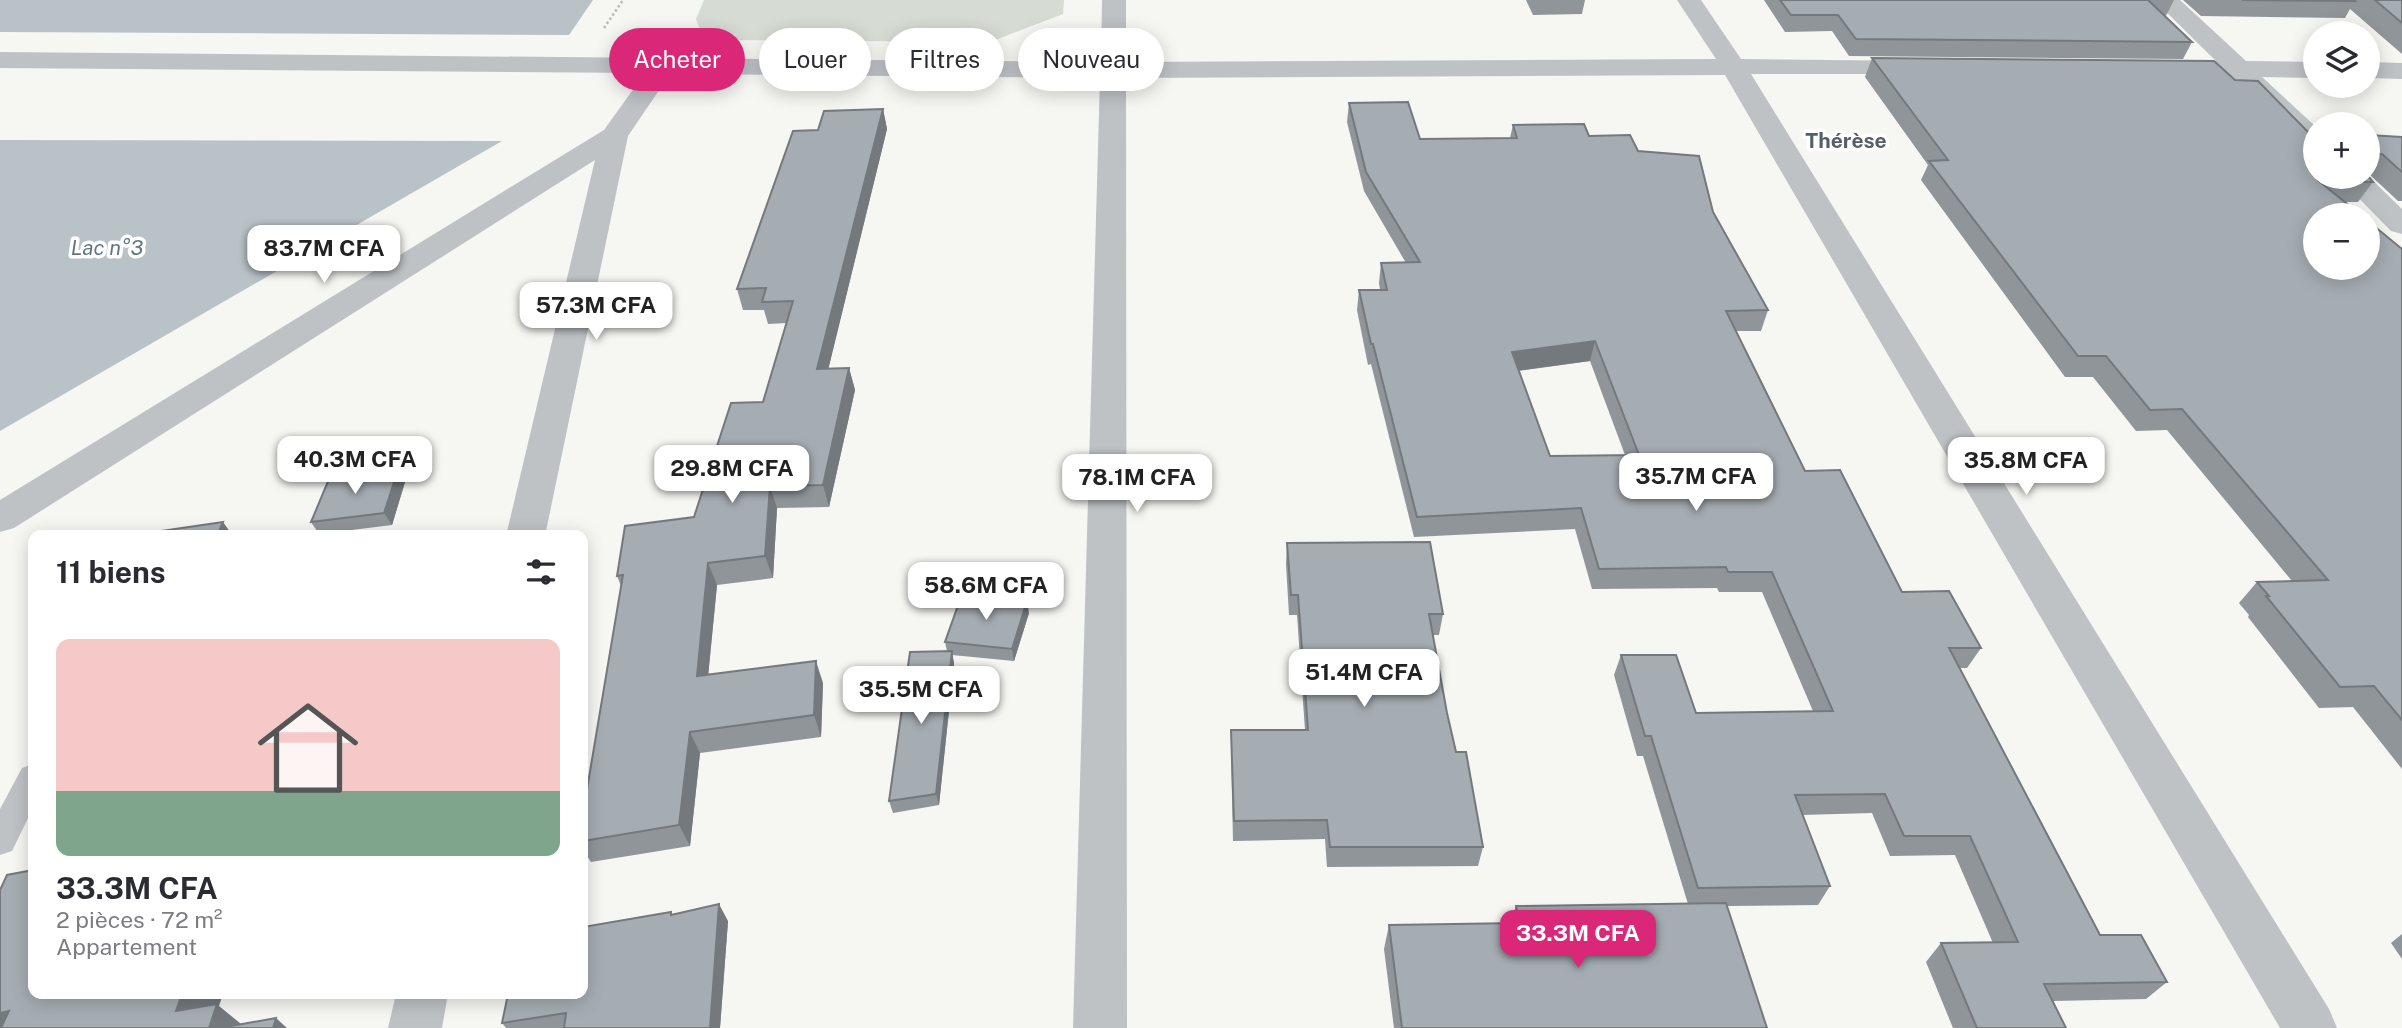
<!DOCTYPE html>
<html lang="fr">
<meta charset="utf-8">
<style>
body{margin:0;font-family:"Public Sans",sans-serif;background:#f2f2f3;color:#2b2b33;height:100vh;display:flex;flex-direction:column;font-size:26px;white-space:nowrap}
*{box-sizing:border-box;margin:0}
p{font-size:23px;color:#7c7c81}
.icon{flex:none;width:38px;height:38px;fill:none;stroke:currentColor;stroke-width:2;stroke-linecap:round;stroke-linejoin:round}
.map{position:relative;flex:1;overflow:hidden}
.side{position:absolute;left:28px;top:530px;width:560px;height:469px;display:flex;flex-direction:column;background:#fff;border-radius:14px;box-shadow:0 4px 18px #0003}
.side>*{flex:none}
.banner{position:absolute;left:609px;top:28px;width:665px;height:63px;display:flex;gap:14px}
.buttons{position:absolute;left:2303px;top:21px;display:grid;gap:14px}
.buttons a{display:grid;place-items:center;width:77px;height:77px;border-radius:50%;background:#fff;box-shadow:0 4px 18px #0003;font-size:35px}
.price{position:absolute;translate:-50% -60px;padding:0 16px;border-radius:14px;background:#fff;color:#222;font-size:23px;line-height:46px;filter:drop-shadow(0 2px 4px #0008)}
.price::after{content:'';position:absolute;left:50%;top:42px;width:21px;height:16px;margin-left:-10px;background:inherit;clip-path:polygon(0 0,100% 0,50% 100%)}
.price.selected{background:#db2777;color:#fff}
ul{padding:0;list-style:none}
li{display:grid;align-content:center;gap:14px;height:371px;padding:0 28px}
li+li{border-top:2px solid #e1e1e2}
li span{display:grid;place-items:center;height:217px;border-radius:14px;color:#555}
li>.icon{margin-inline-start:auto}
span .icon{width:126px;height:126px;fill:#fffc;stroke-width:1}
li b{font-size:30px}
h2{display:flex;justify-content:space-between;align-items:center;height:84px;padding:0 28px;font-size:30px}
.chip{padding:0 24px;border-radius:32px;background:#fff;box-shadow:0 4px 18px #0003;font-size:24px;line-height:63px}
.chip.selected{background:#db2777;color:#fff}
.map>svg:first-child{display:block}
.green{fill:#d6dbd3}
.water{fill:#b9c2c7}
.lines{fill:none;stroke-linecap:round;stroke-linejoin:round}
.path{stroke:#b8bbbd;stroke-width:2.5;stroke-dasharray:2.5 2.5;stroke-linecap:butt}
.lane{fill:#bec2c5;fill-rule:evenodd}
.street{fill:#bec2c5;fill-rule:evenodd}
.wall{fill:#8f9599;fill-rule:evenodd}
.shaded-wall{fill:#74797d}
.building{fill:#a6adb2;stroke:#74797d;stroke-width:2;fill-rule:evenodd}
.labels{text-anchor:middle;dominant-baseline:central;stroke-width:7;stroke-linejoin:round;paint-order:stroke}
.far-neighbourhood-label{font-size:21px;font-weight:bold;fill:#555f67;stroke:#fff}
.far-water-label{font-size:21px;font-style:italic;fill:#64777e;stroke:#fff}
</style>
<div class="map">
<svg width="2402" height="1028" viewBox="0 0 2402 1028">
<rect width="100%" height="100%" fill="#f6f6f3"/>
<polygon class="green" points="704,0 1064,0 1063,14 990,42 720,40 702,35 696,19"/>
<g class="water">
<polygon points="0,0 593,0 569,35 0,32"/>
<polygon points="0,140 502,141 0,431"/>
</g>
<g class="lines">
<polyline class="path" points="604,28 623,0"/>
<polygon class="lane" points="33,764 33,808 12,851 0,855 0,809 22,768"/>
<g class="street">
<polygon points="1102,0 1126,0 1126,62 1716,59 1677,0 1701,0 1741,59 1928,61 1932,66 1928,71 1919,74 1751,74 2329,1009 2337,1028 2280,1028 1725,75 1126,78 1127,1028 1073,1028 1100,78 670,74 628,136 545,536 506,536 595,160 14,528 0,532 0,500 604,130 645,73 0,68 0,52 1101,62"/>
<polygon points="2154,0 2180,0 2246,61 2315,62 2315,78 2262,77 2315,126 2315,149 2305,147 2232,76 2163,73 2159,68 2163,63 2216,61"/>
<polygon points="2368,62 2402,63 2402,79 2368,78"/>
<polygon points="2368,176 2402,209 2402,234 2391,231 2338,177"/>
<polygon points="396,994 448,994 442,1028 388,1028"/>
</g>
</g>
<g class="wall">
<polygon points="1526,0 1585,0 1582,14 1533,15"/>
<polygon points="1764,0 2174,0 2166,16 2164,15 2192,42 2183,59 1849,56 1832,31 1785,32"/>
<polygon points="2183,0 2402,0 2402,54 2350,9 2345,18 2201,16"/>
<polygon points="1872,58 2235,80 2308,132 2373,182 2358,202 2344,202 2402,249 2402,769 2353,707 2319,708 2248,617 2249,615 2239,603 2257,582 2292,581 2167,430 2136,431 2093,377 2065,377 1921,180 1928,165 1865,77"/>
<path d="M1349,103L1420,139L1510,138L1513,125L1589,136L1638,151L1713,212L1768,310L1761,331H1736L1805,471L1902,592L1981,648L1967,668H1959L2100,935L2167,982L2146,999L2053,1001L2066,1028H1953L1926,962L1941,943H1993L1955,855L1890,856L1872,813L1802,815L1830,886L1818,905L1727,906L1767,1028H1394L1384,949L1389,925L1510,923L1516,906L1688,904L1643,756H1637L1614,675L1621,655L1696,713L1813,711L1762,592H1719L1717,588L1592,589L1575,529L1414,537L1371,364L1368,365L1357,310L1359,290H1380L1379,283L1381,263H1406L1364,191L1347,122ZM1590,361L1625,455L1550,456L1518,371Z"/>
<polygon points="883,109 887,129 828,369 849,368 855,390 829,507 777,508 773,578 717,585 708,675 823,683 821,737 700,753 690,846 591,862 583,850 583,813 621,586 617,576 694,517 763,402 787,323 768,324 764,310 743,310 737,289 818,130"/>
<polygon points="2368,135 2402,137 2402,201 2398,201 2368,173"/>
<polygon points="405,482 392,525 319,534 311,522"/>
<polygon points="1287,543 1443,614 1439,635 1433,635 1447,713 1456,752 1483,847 1478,866 1327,867 1325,839 1233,841 1231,751 1231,730 1305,730 1297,615 1289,615 1286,564"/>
<polygon points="1029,613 1014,661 952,655 954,663 939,805 893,813 889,801 947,651 945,642"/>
<polygon points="671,912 673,915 728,921 720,1028 506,1028 502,1023"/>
<polygon points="2402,934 2402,959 2391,943"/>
</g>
<g class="shaded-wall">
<polygon points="883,109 887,129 823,391 817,369"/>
<polygon points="1595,341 1590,361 1507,372 1512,352"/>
<polygon points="849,368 855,390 829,507 823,485"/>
<polygon points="398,470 405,482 392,525 384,513"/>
<polygon points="770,486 777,508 773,578 765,556"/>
<polygon points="223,522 233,536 217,536"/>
<polygon points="708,563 717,585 706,698 697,676"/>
<polygon points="1027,601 1029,613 1014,661 1012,649"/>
<polygon points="952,651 954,663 939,805 936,794"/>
<polygon points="816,661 823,683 821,737 814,715"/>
<polygon points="690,732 700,753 690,846 679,825"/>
<polygon points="719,904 728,921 720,1028 710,1028"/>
<polygon points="182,994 223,994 219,1006 246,1028 198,1028 176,1011"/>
<polygon points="9,1011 34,1028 0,1028 0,1013"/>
<polygon points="276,1018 287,1028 273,1028"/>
</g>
<g class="building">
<polygon points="1780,0 2148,0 2192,42 1856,39 1838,15 1791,15"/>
<polygon points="2242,0 2354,0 2355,1"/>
<polygon points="2375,0 2402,0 2402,23"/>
<polygon points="1872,58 2214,61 2235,80 2258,81 2308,132 2315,132 2315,177 2368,176 2373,182 2320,182 2361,215 2315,215 2315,268 2368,268 2368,221 2402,249 2402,720 2374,686 2340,687 2266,596 2269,596 2257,582 2328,580 2182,409 2150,410 2106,356 2078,356 1929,161 1948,160"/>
<path d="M1408,102L1420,139L1517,138L1513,125L1584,124L1589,136L1630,135L1638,151L1699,156L1713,212L1768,310L1726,311L1805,471L1840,470L1902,592L1949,591L1981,648H1949L2100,935H2141L2167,982L2044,984L2066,1028H1977L1941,943L2018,942L1970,836H1904L1885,794L1795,795L1830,886L1698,888L1651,736H1645L1621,655H1676L1696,713L1833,711L1772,572H1728L1726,567L1599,569L1581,508L1417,517L1373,344H1371L1359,290H1387L1381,263L1420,262L1366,172L1349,103ZM1595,341L1639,455L1550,456L1512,352Z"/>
<polygon points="883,109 817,369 849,368 823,485 770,486 765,556 708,563 697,676 816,661 814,715 690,732 679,825 583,841 583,813 623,575 617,576 625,526 694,517 731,403 763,402 793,301 762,302 766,288 737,289 793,131 818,130 824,111"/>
<polygon points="2368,135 2402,137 2402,172 2382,154 2368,155"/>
<polygon points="398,470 384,513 311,522 329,479"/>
<polygon points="223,522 217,536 127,536"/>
<polygon points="1430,542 1443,614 1429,614 1447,713 1456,752 1466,752 1483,847 1330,847 1327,820 1234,821 1231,730 1308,730 1298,595 1291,595 1287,543"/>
<polygon points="962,594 1027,601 1012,649 945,642"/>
<polygon points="952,651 936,794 889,801 910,652"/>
<polygon points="33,870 33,994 182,994 176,1011 217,1004 209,1028 1,1028 9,1011 0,1013 0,890 7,875"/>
<polygon points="1726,903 1767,1028 1402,1028 1389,925 1519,923 1516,906"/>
<polygon points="719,904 710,1028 564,1028 566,1013 502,1023 508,994 583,994 583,927 671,912 671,915"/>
<polygon points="276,1018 273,1028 220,1028"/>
</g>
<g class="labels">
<g class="far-neighbourhood-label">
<text x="1846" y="140">Thérèse</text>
</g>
<g class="far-water-label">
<text x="107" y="247">Lac n°3</text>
</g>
</g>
</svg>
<div class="buttons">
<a><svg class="icon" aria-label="layers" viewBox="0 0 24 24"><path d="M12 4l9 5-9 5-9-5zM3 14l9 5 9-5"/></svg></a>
<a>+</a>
<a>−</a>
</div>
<b class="price" style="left:324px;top:285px">83.7M CFA</b>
<b class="price" style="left:596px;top:342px">57.3M CFA</b>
<b class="price" style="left:355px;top:496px">40.3M CFA</b>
<b class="price" style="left:2026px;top:497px">35.8M CFA</b>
<b class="price" style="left:732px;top:505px">29.8M CFA</b>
<b class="price" style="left:1696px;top:513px">35.7M CFA</b>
<b class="price" style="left:1137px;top:514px">78.1M CFA</b>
<b class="price" style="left:986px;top:622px">58.6M CFA</b>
<b class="price" style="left:1364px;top:709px">51.4M CFA</b>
<b class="price" style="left:921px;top:726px">35.5M CFA</b>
<b class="price selected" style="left:1578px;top:970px">33.3M CFA</b>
<div class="banner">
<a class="chip selected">Acheter</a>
<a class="chip">Louer</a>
<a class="chip">Filtres</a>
<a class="chip">Nouveau</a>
</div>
<section class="side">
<h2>11 biens<svg class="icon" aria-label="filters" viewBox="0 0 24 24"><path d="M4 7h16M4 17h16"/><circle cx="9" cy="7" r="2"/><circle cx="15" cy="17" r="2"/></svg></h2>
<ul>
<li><span style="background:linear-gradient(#f6c9c9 70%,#7fa58c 0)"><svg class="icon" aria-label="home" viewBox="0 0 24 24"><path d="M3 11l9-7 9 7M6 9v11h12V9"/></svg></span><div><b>33.3M CFA</b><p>2 pièces · 72 m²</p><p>Appartement</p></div></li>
</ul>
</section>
</div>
